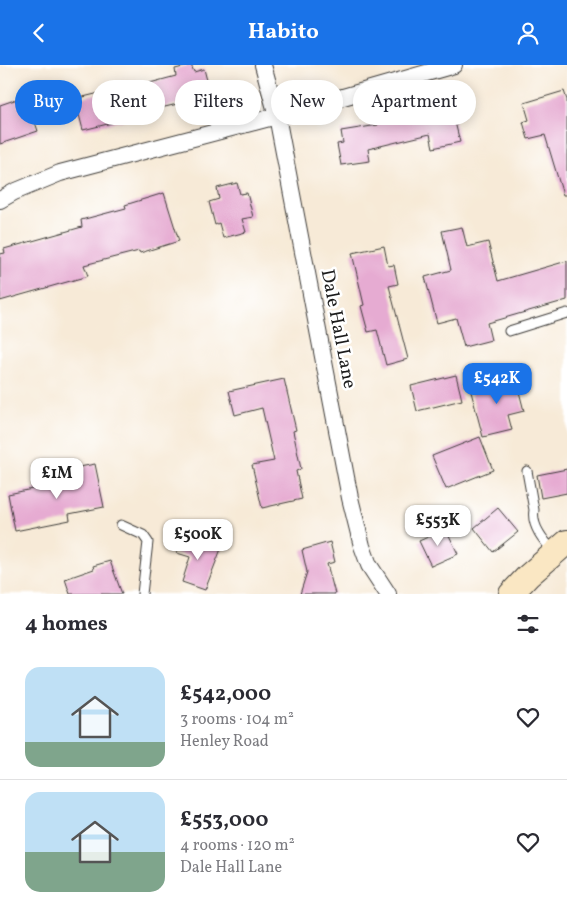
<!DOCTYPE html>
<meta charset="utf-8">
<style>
body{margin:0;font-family:Vollkorn,serif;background:#f2f2f3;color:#2b2b33;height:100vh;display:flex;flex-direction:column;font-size:19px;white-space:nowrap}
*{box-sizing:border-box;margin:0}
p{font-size:16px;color:#7c7c81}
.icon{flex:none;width:28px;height:28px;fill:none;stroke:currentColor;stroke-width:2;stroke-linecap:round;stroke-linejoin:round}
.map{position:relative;height:529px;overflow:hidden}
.side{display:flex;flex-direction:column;background:#fff;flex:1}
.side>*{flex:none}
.hud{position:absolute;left:15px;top:15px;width:538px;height:45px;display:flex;gap:10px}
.price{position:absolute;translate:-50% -42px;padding:0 11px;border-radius:10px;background:#fff;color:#222;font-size:16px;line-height:32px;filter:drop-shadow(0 1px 2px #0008)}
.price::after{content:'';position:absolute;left:50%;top:30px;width:15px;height:11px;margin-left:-8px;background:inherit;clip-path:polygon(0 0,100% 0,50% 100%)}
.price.current{background:#1a73e8;color:#fff}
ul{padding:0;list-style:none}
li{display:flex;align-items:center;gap:15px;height:125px;padding:0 25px}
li+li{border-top:1px solid #e1e1e2}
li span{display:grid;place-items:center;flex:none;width:140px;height:100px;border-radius:15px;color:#555}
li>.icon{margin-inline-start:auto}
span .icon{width:60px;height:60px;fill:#fffc;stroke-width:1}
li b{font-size:21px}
h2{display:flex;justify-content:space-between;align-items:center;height:60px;padding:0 25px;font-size:21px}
.chip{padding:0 18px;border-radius:22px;background:#fff;box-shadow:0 2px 12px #0003;font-size:18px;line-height:45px}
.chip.current{background:#1a73e8;color:#fff}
header{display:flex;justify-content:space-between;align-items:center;height:65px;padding:0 25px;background:#1a73e8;color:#fff;font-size:22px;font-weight:700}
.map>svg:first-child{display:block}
.building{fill:#e6abd2}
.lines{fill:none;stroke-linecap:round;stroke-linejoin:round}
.lane-casing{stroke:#3d3b38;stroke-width:11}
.street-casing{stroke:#3d3b38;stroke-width:18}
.secondary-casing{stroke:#3d3b38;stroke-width:26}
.lane{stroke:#fff;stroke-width:9}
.street{stroke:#fff;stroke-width:16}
.secondary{stroke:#fae7c3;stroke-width:24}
.labels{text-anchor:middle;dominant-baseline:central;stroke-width:5;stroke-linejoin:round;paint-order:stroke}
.street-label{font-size:19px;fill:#1c1c1c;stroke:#fff}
</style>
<header><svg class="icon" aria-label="back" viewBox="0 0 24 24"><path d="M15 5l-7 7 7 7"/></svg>Habito<svg class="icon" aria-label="person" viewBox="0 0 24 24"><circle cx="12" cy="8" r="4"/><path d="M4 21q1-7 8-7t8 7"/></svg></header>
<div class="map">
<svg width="567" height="529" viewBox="0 0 567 529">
<rect width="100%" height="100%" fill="#fff"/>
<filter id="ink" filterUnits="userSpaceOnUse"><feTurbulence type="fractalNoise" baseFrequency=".02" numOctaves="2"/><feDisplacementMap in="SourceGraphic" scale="10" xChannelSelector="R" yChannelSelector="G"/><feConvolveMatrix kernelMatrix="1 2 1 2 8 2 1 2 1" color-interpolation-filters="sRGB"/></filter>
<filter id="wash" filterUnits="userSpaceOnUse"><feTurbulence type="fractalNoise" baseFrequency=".0096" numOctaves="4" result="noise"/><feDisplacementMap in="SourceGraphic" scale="20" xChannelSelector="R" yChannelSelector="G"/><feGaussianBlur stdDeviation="1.12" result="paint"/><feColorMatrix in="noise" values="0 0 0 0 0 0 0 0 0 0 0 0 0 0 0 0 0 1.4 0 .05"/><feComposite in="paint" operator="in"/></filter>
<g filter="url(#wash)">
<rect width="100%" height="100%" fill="#f7ead7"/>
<g id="blocks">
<g class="building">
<polygon points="191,0 194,7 204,4 211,31 123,52 124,55 83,65 75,34 116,24 116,27 176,11 175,4"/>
<polygon points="564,26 567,35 567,130 563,130 545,70 528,74 523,57 529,55 524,38"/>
<polygon points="26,31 38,66 0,79 0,40"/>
<polygon points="450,37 460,77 433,83 430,69 368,84 370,96 341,100 337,79 343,78 341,66 378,60 377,56"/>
<polygon points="237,118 240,129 247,128 253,152 242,154 246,167 223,173 219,158 215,160 209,137 219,134 217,123"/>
<polygon points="164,128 179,176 140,188 139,186 84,200 88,211 0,236 0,189 5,188 4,184 82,162 81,155 126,143 125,140"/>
<polygon points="462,162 467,182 488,177 498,216 567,196 567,235 487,258 491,275 464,282 456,253 437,258 425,212 451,205 442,166"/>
<polygon points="384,181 388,201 394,200 398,219 389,221 408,294 386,300 377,265 368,267 361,241 364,240 352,188"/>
<polygon points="456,310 462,335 417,346 411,321"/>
<polygon points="515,311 524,346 508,350 512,365 483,372 470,323"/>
<polygon points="284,314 296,365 293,366 301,404 296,406 302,434 262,443 252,400 274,396 262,343 235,350 229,326"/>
<polygon points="480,372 493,405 446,424 432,391"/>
<polygon points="95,399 104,442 69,449 70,455 15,466 8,429 67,417 64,405"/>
<polygon points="567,404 567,428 541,433 537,410"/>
<polygon points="498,443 518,467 493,487 474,463"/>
<polygon points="446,464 458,489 431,501 419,476"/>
<polygon points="183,470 221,484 205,525 182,517 190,492 177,488"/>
<polygon points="330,477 335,497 327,499 335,529 300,529 307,507 302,485"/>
<polygon points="110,496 122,529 70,529 65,514 94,504 93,501"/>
</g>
</g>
</g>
<g filter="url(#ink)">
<use href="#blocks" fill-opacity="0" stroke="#3d3b38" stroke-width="1"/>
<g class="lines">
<defs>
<g id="lane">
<polyline points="509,266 567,248"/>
<path d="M527,406L534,445C531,461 544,476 554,487"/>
<polyline points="121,460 143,470 148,477 142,529"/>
</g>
<g id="street">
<polyline points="263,0 277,51 350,433 362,481 369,500 388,529"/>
<polyline points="0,135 14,127 60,108 277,51 454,0"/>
</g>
<polyline id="secondary" points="511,529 528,511 567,477"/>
</defs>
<use href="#lane" class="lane-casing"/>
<use href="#street" class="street-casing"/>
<use href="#secondary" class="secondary-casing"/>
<use href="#lane" class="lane"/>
<use href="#street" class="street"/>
<use href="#secondary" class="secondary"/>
</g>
</g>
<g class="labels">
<g class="street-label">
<text transform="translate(338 264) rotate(79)">Dale Hall Lane</text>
</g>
</g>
</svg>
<b class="price current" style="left:497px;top:340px">£542K</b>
<b class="price" style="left:57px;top:435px">£1M</b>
<b class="price" style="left:438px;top:482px">£553K</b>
<b class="price" style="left:198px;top:496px">£500K</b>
<div class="hud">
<a class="chip current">Buy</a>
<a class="chip">Rent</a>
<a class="chip">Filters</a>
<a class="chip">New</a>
<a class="chip">Apartment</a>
</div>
</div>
<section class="side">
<h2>4 homes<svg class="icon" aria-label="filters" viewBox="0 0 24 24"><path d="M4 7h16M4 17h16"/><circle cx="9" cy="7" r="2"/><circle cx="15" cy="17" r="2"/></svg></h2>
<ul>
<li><span style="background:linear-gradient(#bfe0f5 75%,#7fa58c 0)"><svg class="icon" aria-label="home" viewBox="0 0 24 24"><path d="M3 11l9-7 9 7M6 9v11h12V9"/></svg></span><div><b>£542,000</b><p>3 rooms · 104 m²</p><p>Henley Road</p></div><svg class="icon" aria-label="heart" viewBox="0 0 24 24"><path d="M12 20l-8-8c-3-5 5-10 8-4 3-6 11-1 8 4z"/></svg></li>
<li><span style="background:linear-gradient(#bfe0f5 60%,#7fa58c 0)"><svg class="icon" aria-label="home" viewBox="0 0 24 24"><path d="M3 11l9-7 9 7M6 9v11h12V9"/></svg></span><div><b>£553,000</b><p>4 rooms · 120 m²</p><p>Dale Hall Lane</p></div><svg class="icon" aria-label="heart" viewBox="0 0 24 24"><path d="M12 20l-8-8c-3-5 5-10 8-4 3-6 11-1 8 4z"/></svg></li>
</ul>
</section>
